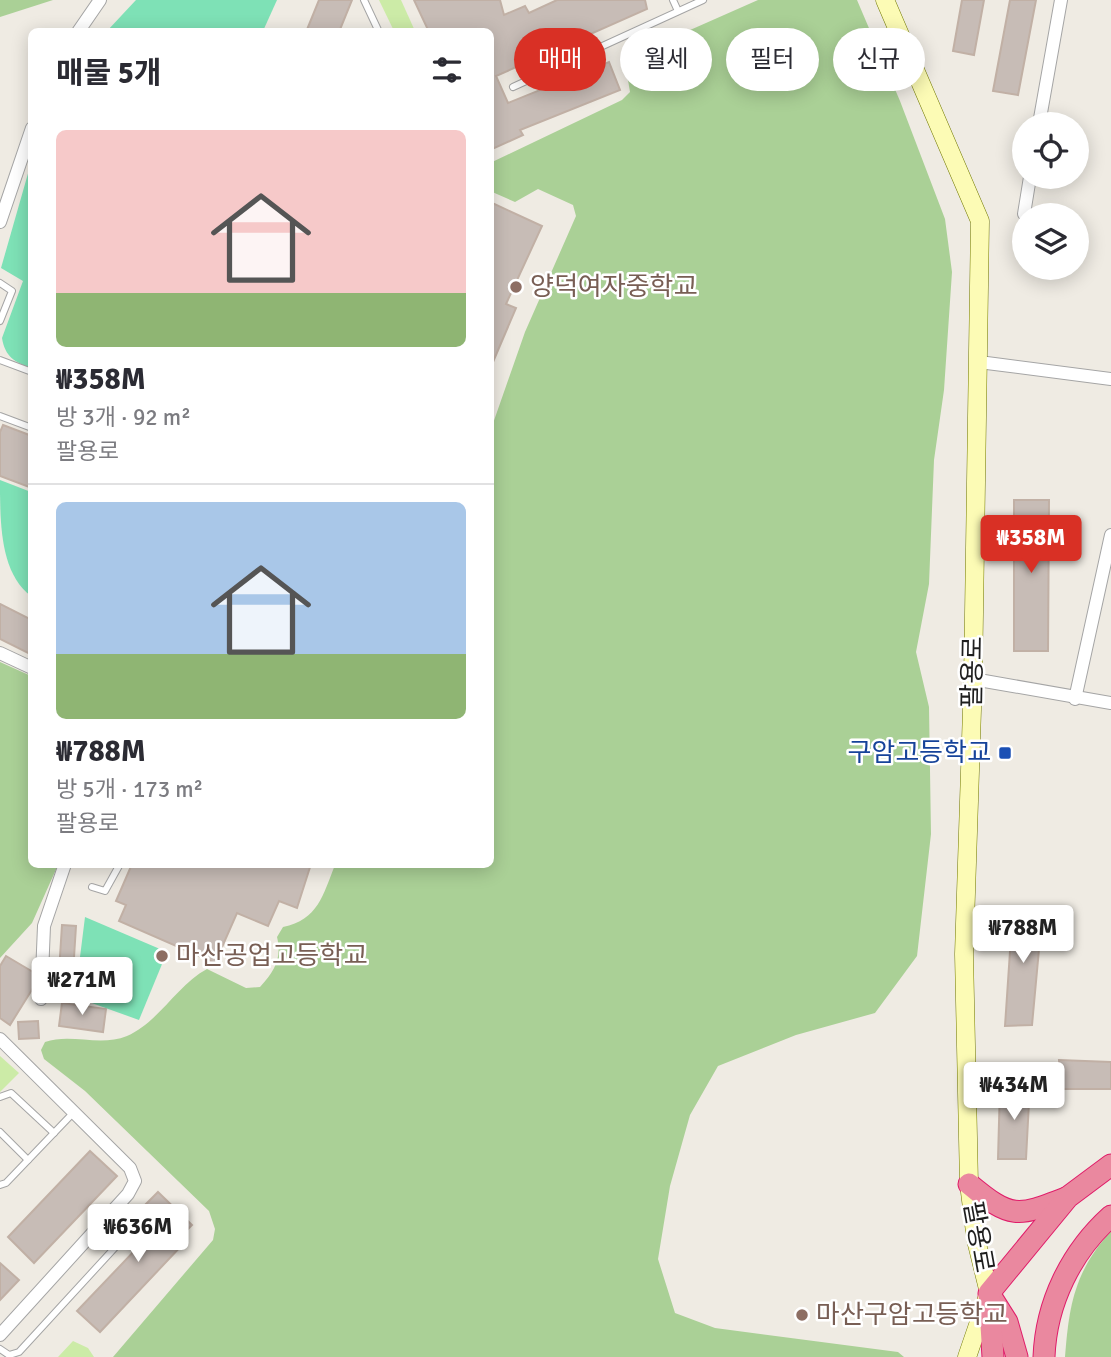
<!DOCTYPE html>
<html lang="ko">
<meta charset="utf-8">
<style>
body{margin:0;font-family:Signika,"Noto Sans KR",sans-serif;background:#f7f7f7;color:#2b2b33;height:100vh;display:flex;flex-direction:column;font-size:26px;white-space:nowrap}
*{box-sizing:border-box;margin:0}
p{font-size:23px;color:#7c7c81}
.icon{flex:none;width:38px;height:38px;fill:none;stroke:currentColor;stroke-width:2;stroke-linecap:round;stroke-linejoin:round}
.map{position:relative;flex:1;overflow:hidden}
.details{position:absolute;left:28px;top:28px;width:466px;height:840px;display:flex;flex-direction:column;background:#fff;border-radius:10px;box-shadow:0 4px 18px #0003}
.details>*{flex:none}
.banner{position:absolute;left:514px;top:28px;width:490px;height:63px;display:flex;gap:14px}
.tools{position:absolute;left:1012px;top:112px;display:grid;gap:14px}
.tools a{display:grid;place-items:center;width:77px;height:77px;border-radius:50%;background:#fff;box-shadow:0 4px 18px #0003;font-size:35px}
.price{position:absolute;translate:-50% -60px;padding:0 16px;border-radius:7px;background:#fff;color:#222;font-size:23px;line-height:46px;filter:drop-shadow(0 2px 4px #0008)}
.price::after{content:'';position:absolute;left:50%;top:42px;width:21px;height:16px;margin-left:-10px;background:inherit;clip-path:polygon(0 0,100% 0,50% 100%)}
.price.active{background:#d93025;color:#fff}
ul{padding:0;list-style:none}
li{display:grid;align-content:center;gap:14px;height:371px;padding:0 28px}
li+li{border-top:2px solid #e1e1e2}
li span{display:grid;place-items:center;height:217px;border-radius:10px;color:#555}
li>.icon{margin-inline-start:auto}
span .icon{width:126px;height:126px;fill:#fffc;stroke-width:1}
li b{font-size:30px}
h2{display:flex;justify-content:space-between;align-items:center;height:84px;padding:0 28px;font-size:30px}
.tag{padding:0 24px;border-radius:32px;background:#fff;box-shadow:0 4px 18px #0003;font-size:24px;line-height:63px}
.tag.active{background:#d93025;color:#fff}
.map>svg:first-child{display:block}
.grass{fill:#cceba7}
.forest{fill:#aad096}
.pitch{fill:#7ee1b6}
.building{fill:#c7bcb6;stroke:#c1b0a5;stroke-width:2}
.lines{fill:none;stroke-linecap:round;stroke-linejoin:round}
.lane-casing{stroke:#a5a5a5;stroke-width:8}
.street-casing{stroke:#a5a5a5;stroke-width:14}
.secondary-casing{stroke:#727901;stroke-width:19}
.highway-casing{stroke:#e01d6a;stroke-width:23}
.lane{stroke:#fff;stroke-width:6}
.street{stroke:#fff;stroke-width:12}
.secondary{stroke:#fcfbb5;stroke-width:18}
.highway{stroke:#ea889f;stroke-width:21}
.education-dot{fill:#8d6e63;stroke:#fff;stroke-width:2.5}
.transit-dot{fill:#1a4fb4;stroke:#fff;stroke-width:2.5}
.labels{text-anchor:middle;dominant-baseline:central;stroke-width:5;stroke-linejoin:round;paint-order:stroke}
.education-label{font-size:26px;fill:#785e54;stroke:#fff;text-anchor:start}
.street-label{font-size:26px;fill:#1e1e1e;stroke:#fff}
.transit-label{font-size:26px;fill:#164399;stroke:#fff;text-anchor:end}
</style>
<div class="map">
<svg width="1111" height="1357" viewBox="0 0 1111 1357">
<rect width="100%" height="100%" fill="#efebe3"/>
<g class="grass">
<polygon points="379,0 401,0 415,31 394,31"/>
<polygon points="0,1056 19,1073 0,1092"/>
<polygon points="73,1341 88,1348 94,1357 58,1357"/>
</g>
<g class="forest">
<polygon points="0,0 53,0 0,17"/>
<path d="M758,0H857L900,101L945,219L952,272L944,390L934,460L929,584L916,652L929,707L931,834L917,956L875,1013L796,1035L718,1066L690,1115L670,1186L658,1259L675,1313L715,1328L898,1352L904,1357H113L213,1240L215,1229L209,1211L85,1091L44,1059L41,1050L45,1042C71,1033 100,1047 127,1036C159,1022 177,985 207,969L246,988L260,987C275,971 282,958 277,937L283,927C318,920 323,895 335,865L490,864V432L525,332L576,216L573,205L538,189L515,202L490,191V163L622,100L630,92L626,68L629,57Z"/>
<polygon points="0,662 31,676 32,864 58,865 32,923 0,958"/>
<path d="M1111,1231V1357H1065C1069,1304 1075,1271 1111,1231Z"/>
</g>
<g class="pitch">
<polygon points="136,0 277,0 263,31 107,31"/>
<path d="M31,163V368C15,362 5,357 2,338L23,281L1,268Z"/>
<path d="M0,480L31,492V596C0,573 0,523 0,480Z"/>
<polygon points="85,917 167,952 139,1020 75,997"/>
</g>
<g class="building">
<polygon points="319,0 352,0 339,32 306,32"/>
<polygon points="414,0 500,0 504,15 525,6 529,13 557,0 645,0 647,9 496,76 508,103 609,62 620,90 520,130 523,135 490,150 490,32 429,32"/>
<polygon points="962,0 984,0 974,55 953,51"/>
<polygon points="1010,0 1036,0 1018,95 993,91"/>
<polygon points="490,202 542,226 506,304 516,308 490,369"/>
<polygon points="3,425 32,436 32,488 0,476 0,432"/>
<polygon points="1014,500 1049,500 1048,651 1014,651"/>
<polygon points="0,604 32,620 32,655 0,639"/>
<polygon points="132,864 311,864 297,908 279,901 268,926 237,913 215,963 119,921 126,905 116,901"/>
<polygon points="1043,906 1032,1025 1005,1026 1013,907"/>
<polygon points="62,925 76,926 73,973 59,972"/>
<polygon points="6,956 33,972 33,988 10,1025 0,1018 0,966"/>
<polygon points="56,973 68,974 66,996 54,995"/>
<polygon points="62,1003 106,1009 103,1032 59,1026"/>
<polygon points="38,1021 39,1038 19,1039 18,1022"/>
<polygon points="1059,1060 1111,1062 1111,1089 1062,1089"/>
<polygon points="1030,1083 1026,1159 998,1159 1000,1087"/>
<polygon points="90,1151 117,1176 34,1263 8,1237"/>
<polygon points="158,1192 192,1225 179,1238 184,1243 100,1332 77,1311 160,1224 142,1208"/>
<polygon points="0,1263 19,1280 0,1300"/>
</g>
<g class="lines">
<defs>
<g id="lane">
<polyline points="364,0 379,32"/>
<polyline points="673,0 678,11"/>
<polyline points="513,87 703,0"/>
<polyline points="0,283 12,291 0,321"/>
<polyline points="0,360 32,372"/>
<polyline points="0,416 32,428"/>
<polyline points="92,887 105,891 120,864"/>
<polyline points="0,1097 11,1093 54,1133"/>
<polyline points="0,1132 28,1160"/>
<polyline points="0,1185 6,1183 75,1111"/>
<polyline points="0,1349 9,1355 19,1352 143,1217"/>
</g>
<g id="street">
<polyline points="78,32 100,0"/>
<polyline points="1039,124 1061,0"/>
<polyline points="1024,214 1030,177"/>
<polyline points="0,222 32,128"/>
<polyline points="979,362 1111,379"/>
<polyline points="0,653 32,668"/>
<polyline points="973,679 1111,703"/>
<polyline points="1075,699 1111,535"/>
<polyline points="41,999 44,926 65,864"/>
<polyline points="0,1039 130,1168 135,1181 128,1194 0,1335"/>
</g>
<polyline id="secondary" points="885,0 980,221 973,679 964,954 969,1184 976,1240 989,1293 967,1357"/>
<g id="highway">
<path d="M969,1184C1011,1219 1017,1217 1066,1198"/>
<polyline points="990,1295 1007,1322 1017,1357"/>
<polyline points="993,1357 989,1293 1068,1197 1111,1165"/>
<path d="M1044,1357C1046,1303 1071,1252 1111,1216"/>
</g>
</defs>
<use href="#lane" class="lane-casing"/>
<use href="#street" class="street-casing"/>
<use href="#secondary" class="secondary-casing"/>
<use href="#highway" class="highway-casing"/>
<use href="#lane" class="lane"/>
<use href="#street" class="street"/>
<use href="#secondary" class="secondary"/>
<use href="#highway" class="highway"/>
</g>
<g class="education-dot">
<circle cx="516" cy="287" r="7"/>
<circle cx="162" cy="956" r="7"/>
<circle cx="802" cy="1315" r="7"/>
</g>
<rect class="transit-dot" x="998" y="746" width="14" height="14" rx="3.5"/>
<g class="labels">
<g class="education-label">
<text x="530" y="287">양덕여자중학교</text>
<text x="176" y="956">마산공업고등학교</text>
<text x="816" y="1315">마산구암고등학교</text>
</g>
<g class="street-label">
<text transform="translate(973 672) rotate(-89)">팔용로</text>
<text transform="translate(978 1237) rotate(80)">팔용로</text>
</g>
<g class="transit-label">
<text x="991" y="753">구암고등학교</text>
</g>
</g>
</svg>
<div class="tools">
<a><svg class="icon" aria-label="locate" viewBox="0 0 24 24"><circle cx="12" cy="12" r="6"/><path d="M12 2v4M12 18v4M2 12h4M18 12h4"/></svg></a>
<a><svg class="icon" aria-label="layers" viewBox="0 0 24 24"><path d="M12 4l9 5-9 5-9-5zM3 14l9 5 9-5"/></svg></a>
</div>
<b class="price active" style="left:1031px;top:575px">₩358M</b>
<b class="price" style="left:1023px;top:965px">₩788M</b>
<b class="price" style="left:82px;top:1017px">₩271M</b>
<b class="price" style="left:1014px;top:1122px">₩434M</b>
<b class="price" style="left:138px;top:1264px">₩636M</b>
<div class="banner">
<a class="tag active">매매</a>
<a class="tag">월세</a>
<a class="tag">필터</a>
<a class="tag">신규</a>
</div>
<section class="details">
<h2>매물 5개<svg class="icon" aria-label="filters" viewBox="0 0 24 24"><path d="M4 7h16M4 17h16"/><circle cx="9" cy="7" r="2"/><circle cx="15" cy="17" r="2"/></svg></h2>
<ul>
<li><span style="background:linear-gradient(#f6c9c9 75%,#8fb573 0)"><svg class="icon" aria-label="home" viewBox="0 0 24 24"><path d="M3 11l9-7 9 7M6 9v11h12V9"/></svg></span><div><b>₩358M</b><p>방 3개 · 92 m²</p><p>팔용로</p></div></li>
<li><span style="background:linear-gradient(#a9c7e8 70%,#8fb573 0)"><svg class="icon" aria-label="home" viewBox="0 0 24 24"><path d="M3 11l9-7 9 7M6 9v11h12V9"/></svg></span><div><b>₩788M</b><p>방 5개 · 173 m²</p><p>팔용로</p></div></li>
</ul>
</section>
</div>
